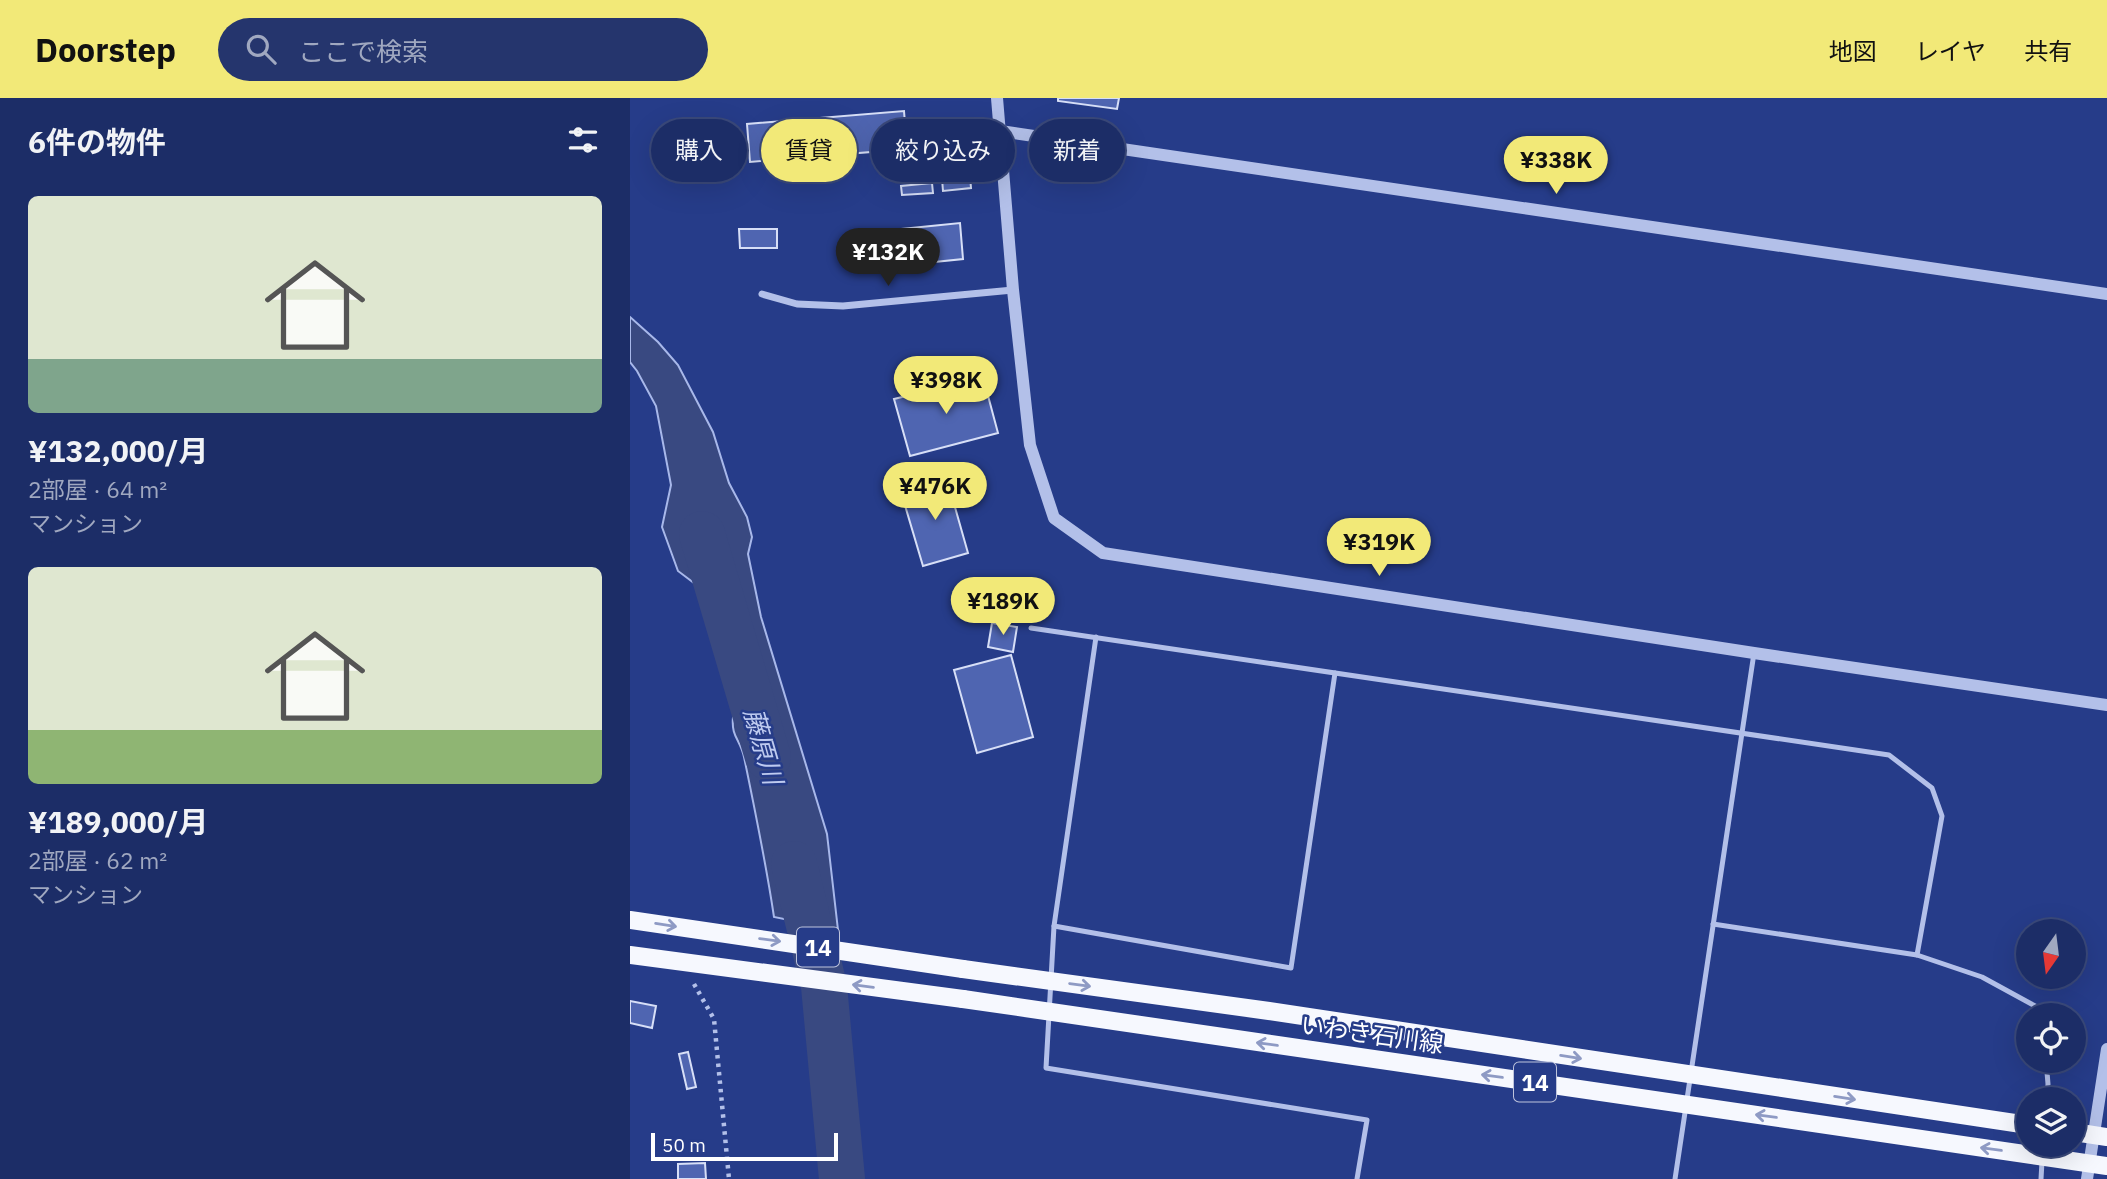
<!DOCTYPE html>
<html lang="ja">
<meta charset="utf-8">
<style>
body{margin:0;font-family:"IBM Plex Sans","Noto Sans JP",sans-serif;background:#25356d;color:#f1f3f6;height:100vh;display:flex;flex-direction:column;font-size:26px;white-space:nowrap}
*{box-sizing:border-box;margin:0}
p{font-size:23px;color:#a0a8c0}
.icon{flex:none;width:38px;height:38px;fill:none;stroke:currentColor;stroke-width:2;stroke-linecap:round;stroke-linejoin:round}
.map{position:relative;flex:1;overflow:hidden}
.drawer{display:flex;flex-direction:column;background:#1c2d67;width:630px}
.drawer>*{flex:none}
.banner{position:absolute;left:21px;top:21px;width:665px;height:63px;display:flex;gap:14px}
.needle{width:46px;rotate:194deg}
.fabs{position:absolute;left:1386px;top:821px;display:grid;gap:14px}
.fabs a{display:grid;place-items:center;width:70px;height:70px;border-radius:50%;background:#1c2d67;box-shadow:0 7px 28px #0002,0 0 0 2px #3a497b;font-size:35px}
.scale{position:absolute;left:21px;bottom:18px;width:187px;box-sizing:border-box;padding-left:7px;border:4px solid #fff;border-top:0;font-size:19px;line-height:24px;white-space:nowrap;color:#fff;-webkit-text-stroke:5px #263c89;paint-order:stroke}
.price{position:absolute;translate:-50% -60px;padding:0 16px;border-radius:24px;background:#f2e978;color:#111;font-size:23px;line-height:46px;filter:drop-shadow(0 2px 4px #0008)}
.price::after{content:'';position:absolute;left:50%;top:42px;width:21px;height:16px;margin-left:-10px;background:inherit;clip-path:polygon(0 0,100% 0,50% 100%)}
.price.active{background:#222;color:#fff}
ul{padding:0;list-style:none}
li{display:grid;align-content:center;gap:14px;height:371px;padding:0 28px}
li span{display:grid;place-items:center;height:217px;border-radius:10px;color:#555}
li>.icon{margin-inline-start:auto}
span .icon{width:126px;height:126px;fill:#fffc;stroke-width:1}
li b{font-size:30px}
h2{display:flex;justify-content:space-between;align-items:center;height:84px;padding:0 28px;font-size:30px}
.pill{padding:0 24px;border-radius:32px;background:#1c2d67;box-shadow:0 7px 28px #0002,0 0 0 2px #3a497b;font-size:24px;line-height:63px}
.pill.active{background:#f2e978;color:#111}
header{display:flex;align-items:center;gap:42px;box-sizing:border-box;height:98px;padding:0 35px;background:#f2e978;color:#111}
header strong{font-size:33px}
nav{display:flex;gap:38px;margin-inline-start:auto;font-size:24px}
.search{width:490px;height:63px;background:#25356d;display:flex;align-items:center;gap:18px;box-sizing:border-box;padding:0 24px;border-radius:38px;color:#a0a8c0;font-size:26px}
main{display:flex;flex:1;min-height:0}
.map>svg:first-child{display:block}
.water{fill:#394981;stroke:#a8b8ea;stroke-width:2}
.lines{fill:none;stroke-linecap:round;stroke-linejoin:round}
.river{stroke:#394981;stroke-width:46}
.building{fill:#4f65b1;stroke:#d7dff7;stroke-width:2}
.path{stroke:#b3c0e9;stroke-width:4.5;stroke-dasharray:3.5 5;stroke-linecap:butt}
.service{stroke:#b3c0e9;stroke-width:5}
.minor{stroke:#b3c0e9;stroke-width:7}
.tertiary{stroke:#b3c0e9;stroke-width:12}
.primary{stroke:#f6f8fe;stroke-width:18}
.primary-bridge{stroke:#f6f8fe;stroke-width:18}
.oneway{stroke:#8e9ac4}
.labels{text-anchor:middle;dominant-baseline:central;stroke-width:5;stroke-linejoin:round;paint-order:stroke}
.shield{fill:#263c89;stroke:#bec4dc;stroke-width:2}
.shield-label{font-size:23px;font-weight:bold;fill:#fff}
.street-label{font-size:24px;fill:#fff;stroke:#263c89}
.water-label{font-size:26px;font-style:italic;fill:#bfcbf0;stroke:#263c89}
</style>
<header>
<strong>Doorstep</strong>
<div class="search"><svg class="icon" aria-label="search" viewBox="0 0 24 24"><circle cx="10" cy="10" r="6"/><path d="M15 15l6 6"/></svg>ここで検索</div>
<nav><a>地図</a><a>レイヤ</a><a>共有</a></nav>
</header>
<main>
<section class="drawer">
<h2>6件の物件<svg class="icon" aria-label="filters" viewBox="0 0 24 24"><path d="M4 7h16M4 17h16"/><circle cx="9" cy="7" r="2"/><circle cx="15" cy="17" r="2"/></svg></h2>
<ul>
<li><span style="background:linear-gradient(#dfe7d0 75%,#7fa58c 0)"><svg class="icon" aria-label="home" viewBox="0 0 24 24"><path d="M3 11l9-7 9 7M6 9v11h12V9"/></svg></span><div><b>¥132,000/月</b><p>2部屋 · 64 m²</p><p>マンション</p></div></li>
<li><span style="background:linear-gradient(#dfe7d0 75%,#8fb573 0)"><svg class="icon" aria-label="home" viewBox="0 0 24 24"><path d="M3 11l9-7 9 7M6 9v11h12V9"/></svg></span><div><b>¥189,000/月</b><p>2部屋 · 62 m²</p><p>マンション</p></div></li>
</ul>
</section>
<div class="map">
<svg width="1477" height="1081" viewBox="0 0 1477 1081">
<rect width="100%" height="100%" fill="#263c89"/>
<path class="water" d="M0,219L28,244L48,267L83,334L99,385L117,419L122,439L118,456L131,519L197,736L208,832L144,819C136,765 125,712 114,659C110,641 101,639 103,619L119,610C120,602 123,595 123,588C126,564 107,518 96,497L68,488L48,473L32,429L41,387L26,308L7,273L0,264Z"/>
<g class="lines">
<g class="river">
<polyline points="72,436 138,659"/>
<polyline points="164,766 194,888 212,1081"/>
</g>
</g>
<g class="building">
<polygon points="428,0 489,0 487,11 428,3"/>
<polygon points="274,13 277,51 120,64 117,26"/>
<polygon points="340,78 341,90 313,93 312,81"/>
<polygon points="302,85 303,95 272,97 271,88"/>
<polygon points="330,125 333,161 266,168 262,132"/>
<polygon points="109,131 147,131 147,150 110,150"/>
<polygon points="353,279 368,335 280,358 264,301"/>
<polygon points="317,381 338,455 293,468 271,394"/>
<polygon points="362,525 387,529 383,554 358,549"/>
<polygon points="381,557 403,639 347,655 324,572"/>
<polygon points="0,903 26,908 22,930 0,925"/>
<polygon points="58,954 66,989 57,991 49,956"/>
<polygon points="75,1065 76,1081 48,1081 48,1066"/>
</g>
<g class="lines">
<polyline class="path" points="64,886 84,921 99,1081"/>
<g class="service">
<polyline points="401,530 1259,657 1302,690 1312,718 1287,857"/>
<polyline points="466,539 424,828 416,970 737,1022 727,1081"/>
<polyline points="1083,826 1287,857 1352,879 1407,909 1408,917"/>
<polyline points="424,828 661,870 705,575"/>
<polyline points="1416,962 1418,986 1417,1001"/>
<polyline points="1045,1081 1124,555"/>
<polyline points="1411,1081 1413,1046"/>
</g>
<polyline class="minor" points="132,196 167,206 213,208 383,192"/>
<g class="tertiary">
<polyline points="367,0 383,192 400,347 424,420 473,455 1124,555 1477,607"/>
<polyline points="370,33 1477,196"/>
<polyline points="1457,1081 1477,951"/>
</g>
<g class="primary">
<polyline points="0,822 333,871"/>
<polyline points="0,857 333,901"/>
</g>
<g class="primary-bridge">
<polyline points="333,871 639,913 1398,1027"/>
<polyline points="333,901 1477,1068"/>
<polyline points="1444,1034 1477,1039"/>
</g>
</g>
<defs><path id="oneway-shaft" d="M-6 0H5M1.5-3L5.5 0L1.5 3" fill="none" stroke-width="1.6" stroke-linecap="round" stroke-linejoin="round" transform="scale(1.75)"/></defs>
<g class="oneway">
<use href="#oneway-shaft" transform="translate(36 827) rotate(9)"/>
<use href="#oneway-shaft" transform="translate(140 842) rotate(8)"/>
<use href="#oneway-shaft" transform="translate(450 887) rotate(8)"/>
<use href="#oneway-shaft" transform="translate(233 888) rotate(-173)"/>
<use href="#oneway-shaft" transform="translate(637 946) rotate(-172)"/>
<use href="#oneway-shaft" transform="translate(941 959) rotate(9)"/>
<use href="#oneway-shaft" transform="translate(862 978) rotate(-172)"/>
<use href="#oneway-shaft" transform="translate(1215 1000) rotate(9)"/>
<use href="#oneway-shaft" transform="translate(1136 1018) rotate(-172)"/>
<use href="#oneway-shaft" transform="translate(1361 1051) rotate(-172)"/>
</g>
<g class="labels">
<g class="shield">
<rect x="167" y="829.5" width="42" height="39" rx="5"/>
<rect x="884" y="964.5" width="42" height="39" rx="5"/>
</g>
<g class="shield-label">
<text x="188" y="849">14</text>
<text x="905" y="984">14</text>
</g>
<g class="street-label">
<text transform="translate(742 936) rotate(8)">いわき石川線</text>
</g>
<g class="water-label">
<text transform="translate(134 648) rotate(74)">藤原川</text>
</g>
</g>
</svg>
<div class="fabs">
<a><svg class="needle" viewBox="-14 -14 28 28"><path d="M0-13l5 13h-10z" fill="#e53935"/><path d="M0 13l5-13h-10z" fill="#a0a8c0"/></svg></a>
<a><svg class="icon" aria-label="locate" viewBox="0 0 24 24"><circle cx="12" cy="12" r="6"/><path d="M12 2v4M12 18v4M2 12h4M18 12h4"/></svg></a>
<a><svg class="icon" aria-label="layers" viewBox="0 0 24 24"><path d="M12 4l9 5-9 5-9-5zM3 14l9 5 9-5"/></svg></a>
</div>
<div class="scale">50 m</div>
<b class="price" style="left:926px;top:98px">¥338K</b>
<b class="price active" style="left:258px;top:190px">¥132K</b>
<b class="price" style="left:316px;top:318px">¥398K</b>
<b class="price" style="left:305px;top:424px">¥476K</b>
<b class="price" style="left:749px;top:480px">¥319K</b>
<b class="price" style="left:373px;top:539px">¥189K</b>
<div class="banner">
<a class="pill">購入</a>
<a class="pill active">賃貸</a>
<a class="pill">絞り込み</a>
<a class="pill">新着</a>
</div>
</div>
</main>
